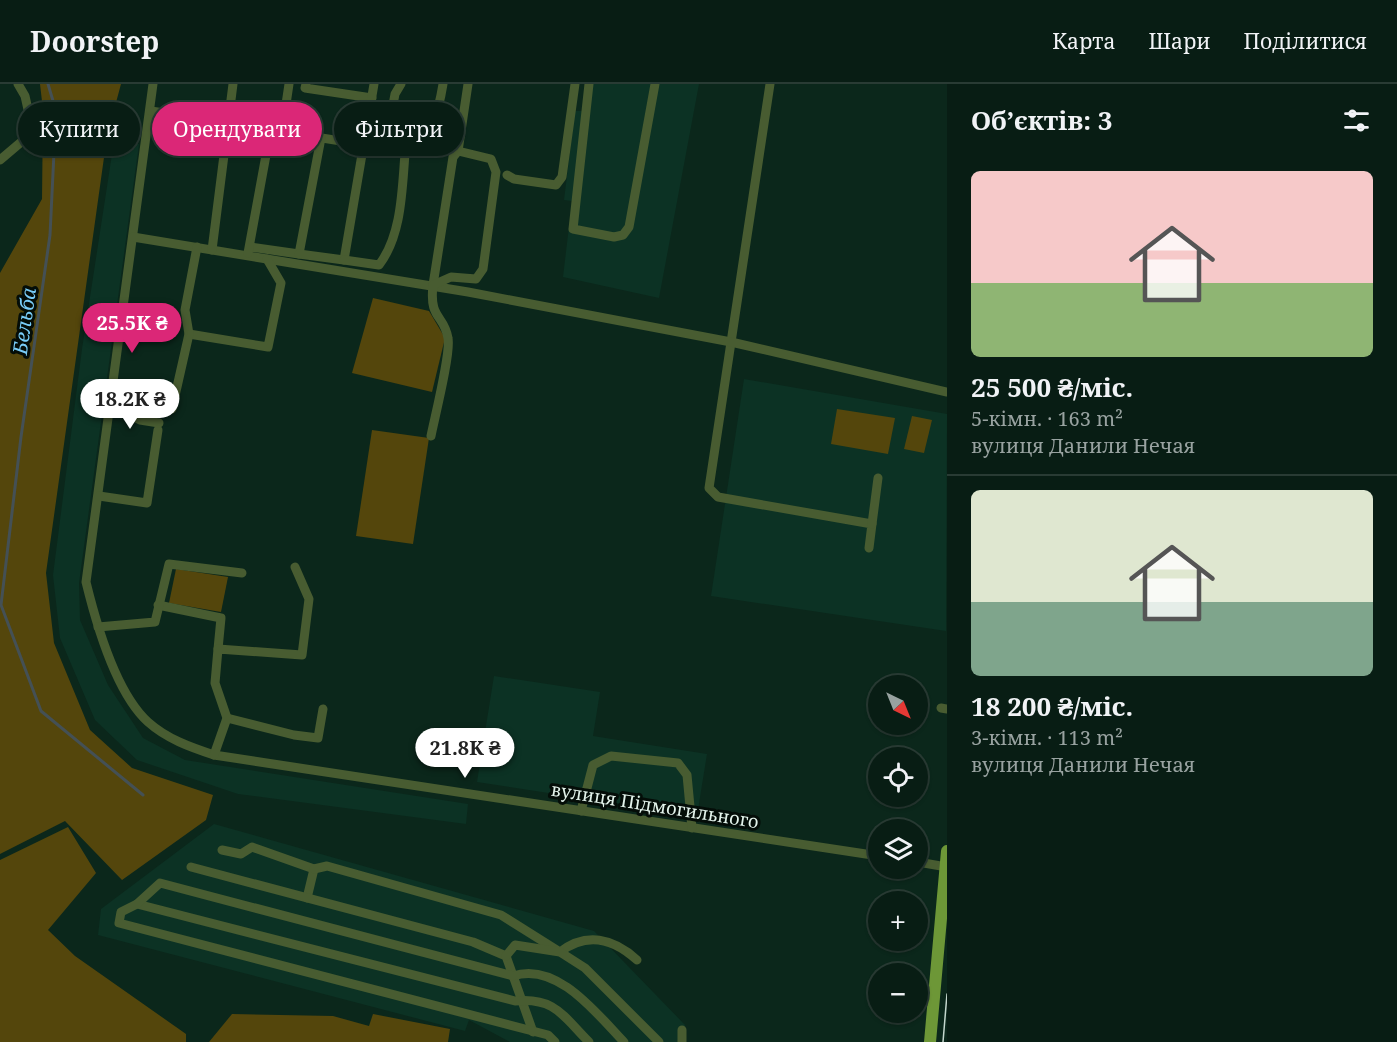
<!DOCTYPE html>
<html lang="uk">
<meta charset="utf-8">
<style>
body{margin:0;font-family:"Noto Serif",serif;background:#11261d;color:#f1f3f6;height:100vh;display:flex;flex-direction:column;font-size:22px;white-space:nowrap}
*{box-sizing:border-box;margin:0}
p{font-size:20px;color:#98a2a0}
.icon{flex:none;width:33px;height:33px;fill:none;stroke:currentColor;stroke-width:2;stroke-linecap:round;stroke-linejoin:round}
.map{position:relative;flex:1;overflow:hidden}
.side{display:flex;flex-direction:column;background:#081d14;width:450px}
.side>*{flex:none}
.banner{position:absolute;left:18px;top:18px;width:570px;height:54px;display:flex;gap:12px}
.needle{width:39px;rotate:137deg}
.buttons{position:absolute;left:868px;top:591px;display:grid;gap:12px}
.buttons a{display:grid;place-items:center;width:60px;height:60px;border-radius:50%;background:#081d14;box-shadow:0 2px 4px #0004,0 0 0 2px #293b34;font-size:30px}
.price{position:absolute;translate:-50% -51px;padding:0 14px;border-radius:21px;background:#fff;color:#222;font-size:20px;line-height:39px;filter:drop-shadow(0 2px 3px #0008)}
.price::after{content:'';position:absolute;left:50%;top:36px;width:18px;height:14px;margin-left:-9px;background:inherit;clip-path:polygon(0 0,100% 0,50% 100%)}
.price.on{background:#db2777;color:#fff}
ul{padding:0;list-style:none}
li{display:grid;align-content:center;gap:12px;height:318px;padding:0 24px}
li+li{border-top:2px solid #293b34}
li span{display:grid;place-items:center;height:186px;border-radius:9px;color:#555}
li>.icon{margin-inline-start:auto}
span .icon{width:108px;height:108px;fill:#fffc;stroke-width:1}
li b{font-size:26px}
h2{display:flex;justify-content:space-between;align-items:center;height:72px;padding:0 24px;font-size:26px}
.tag{padding:0 21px;border-radius:27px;background:#081d14;box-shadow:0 2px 4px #0004,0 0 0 2px #293b34;font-size:21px;line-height:54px}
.tag.on{background:#db2777;color:#fff}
header{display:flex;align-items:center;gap:36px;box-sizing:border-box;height:84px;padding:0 30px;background:#081d14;border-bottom:2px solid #293b34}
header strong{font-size:28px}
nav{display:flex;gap:33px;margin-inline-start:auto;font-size:21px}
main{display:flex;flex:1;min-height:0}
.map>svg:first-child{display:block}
.built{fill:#0c3224}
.green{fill:#54460c}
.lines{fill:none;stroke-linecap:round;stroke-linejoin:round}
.stream{stroke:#445055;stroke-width:3}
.minor{stroke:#485c31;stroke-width:9}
.major{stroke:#6d9737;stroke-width:12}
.tram{stroke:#c4d6cd;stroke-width:1.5}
.labels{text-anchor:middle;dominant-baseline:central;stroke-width:6;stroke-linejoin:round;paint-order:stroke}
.street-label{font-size:18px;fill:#e3f3eb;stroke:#040d08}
.water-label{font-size:20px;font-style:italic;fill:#79cdf7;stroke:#040d08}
</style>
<header>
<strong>Doorstep</strong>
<nav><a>Карта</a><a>Шари</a><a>Поділитися</a></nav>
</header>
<main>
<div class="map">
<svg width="947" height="958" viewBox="0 0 947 958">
<rect width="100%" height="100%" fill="#0b271b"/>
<g class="built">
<polygon points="586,0 699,0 659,214 563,193 572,117 564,116 575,27 583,27"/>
<polygon points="114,57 139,60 79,499 80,536 108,601 143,654 185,676 468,720 466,740 238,710 137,676 95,636 60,554 53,491 82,265"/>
<polygon points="744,295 947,330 946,547 711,512"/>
<polygon points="494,592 600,608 593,652 707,670 697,732 477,698"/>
<polygon points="214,740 594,847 685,941 684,958 510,958 469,936 465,947 98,851 101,825"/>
</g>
<g class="green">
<polygon points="40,0 121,0 107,52 46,489 54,559 90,646 132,684 213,711 206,736 122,796 65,737 0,770 0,189 42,115 43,26"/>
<polygon points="373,214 429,227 445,254 432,308 352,289"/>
<polygon points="837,325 895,334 888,370 831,360"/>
<polygon points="912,332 932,336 924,369 904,365"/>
<polygon points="372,346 429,354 413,460 356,452"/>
<polygon points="176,485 228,493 221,528 169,519"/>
<polygon points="68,743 96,789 48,846 75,872 186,950 186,958 0,958 0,776"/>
<polygon points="232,930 333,932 369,942 373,930 450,945 448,958 209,958"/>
</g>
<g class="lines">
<polyline class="stream" points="48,0 56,27 50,151 21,353 1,521 41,627 143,711"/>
<g class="minor">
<path d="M153,0L86,498C96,539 116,609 148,638C167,655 190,663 214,671L879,772"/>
<polyline points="306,0 305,4 372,14"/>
<polyline points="589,0 573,145 614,153 623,151 629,143 655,0"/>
<polyline points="770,0 709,404 718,413 872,440 869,464"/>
<polyline points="151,27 385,64 395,10 401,0"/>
<polyline points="282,47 289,0"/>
<path d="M405,70C431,59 439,25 443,0"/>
<polyline points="0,76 33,48 25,12 18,0"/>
<polyline points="507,91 514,95 556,101 562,93 575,0"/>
<polyline points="133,153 468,208 731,258 947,308"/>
<polyline points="250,163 299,170 321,54"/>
<polyline points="212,166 233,0"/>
<polyline points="248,169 271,44"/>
<polyline points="299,170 344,176 374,0"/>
<path d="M344,176L379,181C402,151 402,105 405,70L385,64"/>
<polyline points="433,201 453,73 458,67 468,0"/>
<polyline points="189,250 268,263 281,199 267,175"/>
<polyline points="111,321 140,336 159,339"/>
<polyline points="172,325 189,250 185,226 197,163"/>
<path d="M431,352C435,332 451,269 448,254C444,230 429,236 433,201L451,193L476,195L483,185L496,88L491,75L458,67"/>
<polyline points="99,412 147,419 158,346"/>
<polyline points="872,440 878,394"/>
<polyline points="158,521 221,534 218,565"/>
<polyline points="98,543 155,538 169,480 242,489"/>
<polyline points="941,624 947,625"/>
<polyline points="227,634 294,651 318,654 323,625"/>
<polyline points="214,671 227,634 215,599 218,565 302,571 309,515 295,483"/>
<polyline points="581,727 593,681 611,672 678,679 687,691 692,744"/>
<polyline points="222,766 241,770 252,763 314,785 307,814"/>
<polyline points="918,778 947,783"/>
<polyline points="191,783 473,858 506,872 533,948"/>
<path d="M314,785L327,782L501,831L560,868C586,848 613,854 637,876"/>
<path d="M137,820L515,917C555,913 563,932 589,958"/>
<polyline points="506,872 515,861 560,868 585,884 659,958"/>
<path d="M555,958L548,951L119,839L121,828L137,820L160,799L513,892C557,877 597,930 624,958"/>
<polyline points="682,958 682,946"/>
</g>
<polyline class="major" points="930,958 947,767"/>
<polyline class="tram" points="943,958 947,910"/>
</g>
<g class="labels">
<g class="street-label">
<text transform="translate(655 721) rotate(9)">вулиця Підмогильного</text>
</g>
<g class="water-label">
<text transform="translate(24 237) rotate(-82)">Бельба</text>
</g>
</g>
</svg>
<div class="buttons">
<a><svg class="needle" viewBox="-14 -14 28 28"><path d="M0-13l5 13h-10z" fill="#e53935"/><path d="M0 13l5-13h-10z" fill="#98a2a0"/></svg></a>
<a><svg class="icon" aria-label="locate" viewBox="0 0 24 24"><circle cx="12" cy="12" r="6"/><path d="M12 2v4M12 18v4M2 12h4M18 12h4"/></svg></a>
<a><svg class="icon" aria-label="layers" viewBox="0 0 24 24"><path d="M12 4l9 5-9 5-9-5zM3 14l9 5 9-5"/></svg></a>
<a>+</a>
<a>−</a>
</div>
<b class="price on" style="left:132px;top:270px">25.5K ₴</b>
<b class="price" style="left:130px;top:346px">18.2K ₴</b>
<b class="price" style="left:465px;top:695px">21.8K ₴</b>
<div class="banner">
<a class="tag">Купити</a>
<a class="tag on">Орендувати</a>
<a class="tag">Фільтри</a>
</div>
</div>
<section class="side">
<h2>Об’єктів: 3<svg class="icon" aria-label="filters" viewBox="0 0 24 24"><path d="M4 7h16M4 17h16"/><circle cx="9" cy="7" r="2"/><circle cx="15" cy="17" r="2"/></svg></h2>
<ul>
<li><span style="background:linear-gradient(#f6c9c9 60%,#8fb573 0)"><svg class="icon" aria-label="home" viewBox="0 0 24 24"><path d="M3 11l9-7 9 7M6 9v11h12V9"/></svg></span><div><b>25 500 ₴/міс.</b><p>5-кімн. · 163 m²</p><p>вулиця Данили Нечая</p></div></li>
<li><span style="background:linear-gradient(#dfe7d0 60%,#7fa58c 0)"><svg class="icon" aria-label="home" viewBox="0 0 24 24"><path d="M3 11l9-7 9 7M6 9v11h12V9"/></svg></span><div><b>18 200 ₴/міс.</b><p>3-кімн. · 113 m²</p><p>вулиця Данили Нечая</p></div></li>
</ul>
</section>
</main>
